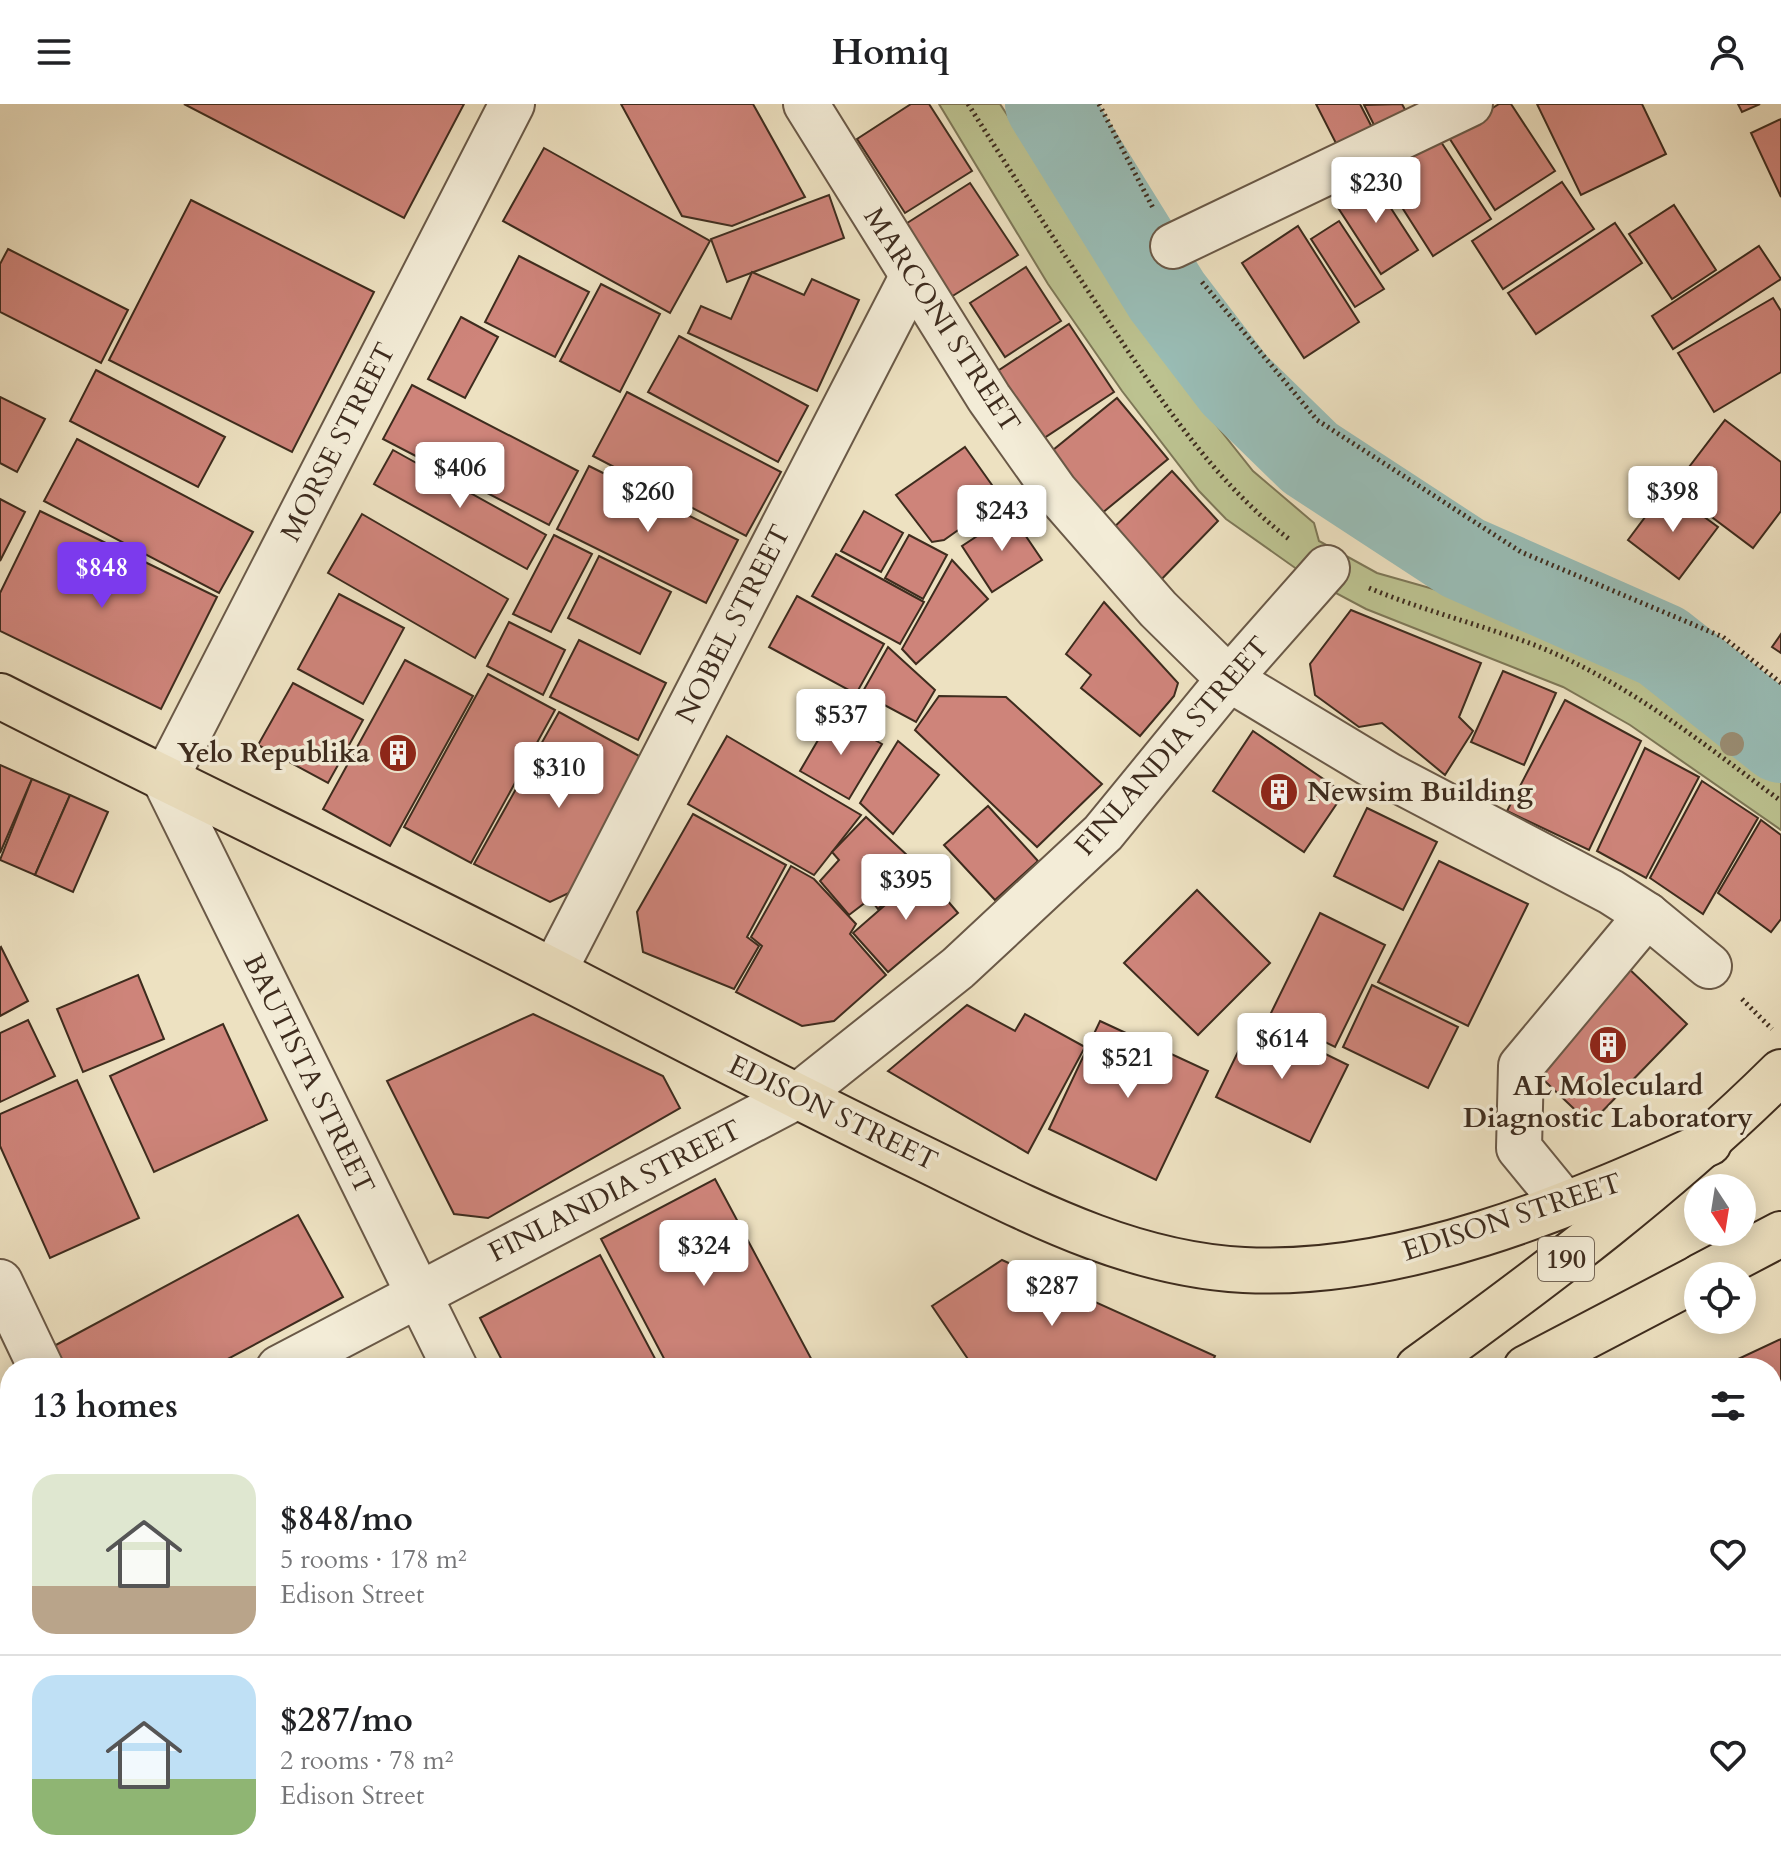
<!DOCTYPE html>
<meta charset="utf-8">
<style>
body{margin:0;font-family:Cardo,serif;background:#f6f6f6;color:#202124;height:100vh;display:flex;flex-direction:column;font-size:30px;white-space:nowrap}
*{box-sizing:border-box;margin:0}
p{font-size:26px;color:#757577}
.icon{flex:none;width:44px;height:44px;fill:none;stroke:currentColor;stroke-width:2;stroke-linecap:round;stroke-linejoin:round}
.map{position:relative;flex:1;overflow:hidden}
.details{position:absolute;left:0px;top:1254px;width:1782px;height:514px;display:flex;flex-direction:column;background:#fff;border-radius:32px 32px 0 0;box-shadow:0 4px 20px #0003}
.details>*{flex:none}
.needle{width:52px;rotate:168deg}
.controls{position:absolute;left:1684px;top:1070px;display:grid;gap:16px}
.controls a{display:grid;place-items:center;width:72px;height:72px;border-radius:50%;background:#fff;box-shadow:0 4px 20px #0003;font-size:40px}
.price{position:absolute;translate:-50% -68px;padding:0 18px;border-radius:8px;background:#fff;color:#222;font-size:26px;line-height:52px;filter:drop-shadow(0 2px 4px #0008)}
.price::after{content:'';position:absolute;left:50%;top:48px;width:24px;height:18px;margin-left:-12px;background:inherit;clip-path:polygon(0 0,100% 0,50% 100%)}
.price.on{background:#7c3aed;color:#fff}
ul{padding:0;list-style:none}
li{display:flex;align-items:center;gap:24px;height:200px;padding:0 32px}
li+li{border-top:2px solid #e0e0e0}
li span{display:grid;place-items:center;flex:none;width:224px;height:160px;border-radius:24px;color:#555}
li>.icon{margin-inline-start:auto}
span .icon{width:96px;height:96px;fill:#fffc;stroke-width:1}
li b{font-size:34px}
h2{display:flex;justify-content:space-between;align-items:center;height:96px;padding:0 32px;font-size:34px}
header{display:flex;justify-content:space-between;align-items:center;height:104px;padding:0 32px;background:#fff;font-size:36px;font-weight:700}
.map>svg:first-child{display:block}
.green{fill:#bcc290;stroke:#7d7757;stroke-width:2}
.lines{fill:none;stroke-linecap:round;stroke-linejoin:round}
.river{stroke:#99bdb6;stroke-width:86}
.building{fill:#ce847a;stroke:#3e2c1e;stroke-width:2}
.minor-casing{stroke:#6a5947;stroke-width:48}
.major-casing{stroke:#3e2c1e;stroke-width:48}
.path{stroke:#3e2c1e;stroke-width:5;stroke-dasharray:2 4;stroke-linecap:butt}
.minor{stroke:#f3ecd7;stroke-width:44}
.major{stroke:#ede1c1;stroke-width:44}
.tree{fill:#9a8e74}
.labels{text-anchor:middle;dominant-baseline:central;stroke-width:7;stroke-linejoin:round;paint-order:stroke}
.shield{fill:#f3ecd7;stroke:#746656;stroke-width:2}
.shield-label{font-size:26px;font-weight:bold;fill:#3e2c1e}
.street-label{font-size:28px;fill:#3e2c1e;stroke:#f3ecd7}
.poi-label{font-size:28px;font-weight:bold;fill:#3e2c1e;stroke:#f3ecd7;text-anchor:end}
</style>
<header><svg class="icon" aria-label="menu" viewBox="0 0 24 24"><path d="M4 6h16M4 12h16M4 18h16"/></svg>Homiq<svg class="icon" aria-label="person" viewBox="0 0 24 24"><circle cx="12" cy="8" r="4"/><path d="M4 21q1-7 8-7t8 7"/></svg></header>
<div class="map">
<svg width="1781" height="1767" viewBox="0 0 1781 1767">
<rect width="100%" height="100%" fill="#ede1c1"/>
<filter id="stains"><feTurbulence type="fractalNoise" baseFrequency=".0025" numOctaves="4"/><feColorMatrix values="0 0 0 0 .2 0 0 0 0 .09 0 0 0 0 .02 0 0 0 .5 -.17"/></filter>
<radialGradient id="worn" r=".72"><stop offset=".6" stop-color="#630" stop-opacity="0"/><stop offset="1" stop-color="#630" stop-opacity=".3"/></radialGradient>
<polygon class="green" points="939,0 1000,0 1194,293 1253,367 1314,419 1319,437 1377,469 1532,513 1603,545 1674,590 1781,669 1781,726 1630,621 1563,583 1366,505 1315,478 1226,415 1199,387 1122,287 1048,180"/>
<g class="lines">
<polyline class="river" points="1048,0 1167,192 1235,281 1310,354 1463,454 1662,542 1781,636"/>
</g>
<g class="building">
<polygon points="184,0 464,0 404,114"/>
<polygon points="621,0 753,0 805,93 732,122 682,112"/>
<polygon points="911,0 929,0 972,67 905,109 857,35"/>
<polygon points="1316,0 1360,0 1378,35 1343,53"/>
<polygon points="1402,0 1409,13 1378,29 1364,1"/>
<polygon points="1499,0 1511,0 1555,67 1495,106 1448,32"/>
<polygon points="1537,0 1642,0 1666,50 1581,91"/>
<polygon points="1738,0 1760,0 1742,8"/>
<polygon points="1781,15 1781,93 1751,29"/>
<polygon points="1432,24 1491,115 1433,152 1375,61"/>
<polygon points="544,44 710,137 670,209 503,117"/>
<polygon points="1370,72 1418,146 1381,170 1333,96"/>
<polygon points="1562,78 1594,125 1503,185 1472,137"/>
<polygon points="970,79 1018,151 951,193 904,121"/>
<polygon points="829,91 844,134 727,178 711,135"/>
<polygon points="191,96 374,188 292,348 109,256"/>
<polygon points="1674,101 1716,166 1672,195 1629,130"/>
<polygon points="1339,117 1384,185 1355,203 1311,135"/>
<polygon points="1615,119 1642,159 1536,230 1508,189"/>
<polygon points="1298,122 1359,218 1304,254 1242,159"/>
<polygon points="1759,142 1781,175 1673,245 1652,212"/>
<polygon points="8,145 128,206 101,259 0,208 0,160"/>
<polygon points="519,152 589,188 555,253 485,218"/>
<polygon points="1026,163 1061,217 1005,253 970,199"/>
<polygon points="752,168 804,191 812,175 859,196 817,287 688,229 701,202 731,215"/>
<polygon points="601,180 660,210 620,288 560,257"/>
<polygon points="1773,194 1781,207 1781,268 1714,308 1678,249"/>
<polygon points="461,213 498,233 465,294 428,275"/>
<polygon points="1069,220 1114,288 1038,338 993,270"/>
<polygon points="679,232 808,302 778,358 648,288"/>
<polygon points="96,266 225,333 198,383 70,317"/>
<polygon points="412,281 578,367 549,421 383,335"/>
<polygon points="627,288 781,368 746,432 593,352"/>
<polygon points="0,293 45,315 17,368 0,359"/>
<polygon points="1117,294 1168,355 1090,419 1042,355"/>
<polygon points="1725,316 1781,358 1781,407 1753,444 1673,384"/>
<polygon points="77,335 253,428 219,489 44,397"/>
<polygon points="965,343 1009,405 978,426 971,417 944,436 932,438 896,391"/>
<polygon points="393,346 546,431 527,465 374,380"/>
<polygon points="589,362 738,436 706,499 557,425"/>
<polygon points="1172,367 1218,417 1154,483 1104,433"/>
<polygon points="1666,385 1718,423 1679,475 1628,436"/>
<polygon points="0,395 25,408 0,457"/>
<polygon points="40,407 217,493 161,605 0,527 0,489"/>
<polygon points="864,407 903,429 881,468 841,447"/>
<polygon points="362,410 508,495 475,554 328,469"/>
<polygon points="1011,410 1042,456 992,488 962,442"/>
<polygon points="554,431 592,450 551,528 513,510"/>
<polygon points="909,431 947,451 923,495 885,474"/>
<polygon points="836,450 924,498 900,540 812,492"/>
<polygon points="599,452 671,488 640,550 568,514"/>
<polygon points="952,456 988,495 916,560 902,545"/>
<polygon points="339,490 404,524 363,600 298,565"/>
<polygon points="797,492 884,540 856,590 769,543"/>
<polygon points="1104,498 1178,579 1174,592 1140,632 1081,584 1091,571 1066,550"/>
<polygon points="1351,506 1481,559 1459,613 1473,627 1445,671 1382,619 1359,623 1315,591 1310,560"/>
<polygon points="509,518 565,546 543,591 487,562"/>
<polygon points="1781,530 1781,549 1772,543"/>
<polygon points="579,536 666,579 638,636 550,593"/>
<polygon points="888,543 935,586 916,618 862,589"/>
<polygon points="405,556 473,592 390,742 323,705"/>
<polygon points="1503,567 1556,589 1524,661 1471,638"/>
<polygon points="488,570 555,606 471,759 404,723"/>
<polygon points="293,579 363,616 328,679 258,641"/>
<polygon points="939,592 1006,593 1102,680 1037,743 915,626"/>
<polygon points="1565,596 1641,637 1589,746 1507,707"/>
<polygon points="559,608 641,653 573,787 550,798 474,760"/>
<polygon points="832,612 882,640 849,695 800,667"/>
<polygon points="1253,627 1344,689 1304,748 1213,687"/>
<polygon points="727,632 861,711 814,771 688,700"/>
<polygon points="898,637 939,671 893,730 860,699"/>
<polygon points="1645,644 1699,673 1646,774 1597,747"/>
<polygon points="0,661 32,675 0,749"/>
<polygon points="32,675 70,691 35,771 0,756"/>
<polygon points="1702,677 1758,714 1703,810 1650,774"/>
<polygon points="70,691 108,708 73,788 35,771"/>
<polygon points="988,702 1038,757 995,796 944,741"/>
<polygon points="1367,704 1437,738 1403,806 1334,772"/>
<polygon points="693,710 786,761 747,833 759,842 734,885 643,848 637,808"/>
<polygon points="866,713 922,765 878,805 870,795 849,811 820,777 839,756 832,748"/>
<polygon points="1761,716 1781,731 1781,815 1771,828 1718,789"/>
<polygon points="1439,757 1528,800 1468,922 1378,878"/>
<polygon points="791,762 814,775 856,820 850,830 886,871 834,917 802,922 736,888 762,842 751,833"/>
<polygon points="923,768 958,809 888,868 853,829"/>
<polygon points="1197,786 1270,859 1198,931 1124,859"/>
<polygon points="1320,809 1385,841 1335,943 1270,911"/>
<polygon points="1,843 28,897 0,912 0,844"/>
<polygon points="1626,862 1687,920 1590,1020 1529,962"/>
<polygon points="138,871 164,935 83,968 57,905"/>
<polygon points="1372,881 1458,923 1428,984 1343,943"/>
<polygon points="967,901 1015,927 1025,910 1085,943 1028,1049 888,967"/>
<polygon points="533,910 663,972 680,1004 488,1114 454,1110 387,977"/>
<polygon points="1254,915 1348,961 1310,1038 1216,993"/>
<polygon points="28,916 55,972 0,998 0,929"/>
<polygon points="1100,917 1208,967 1156,1076 1049,1025"/>
<polygon points="223,920 267,1016 154,1068 110,972"/>
<polygon points="77,976 139,1114 50,1154 0,1042 0,1010"/>
<polygon points="715,1075 814,1260 807,1264 669,1264 601,1135"/>
<polygon points="298,1111 343,1193 211,1264 65,1264 54,1242"/>
<polygon points="600,1151 660,1264 506,1264 480,1214"/>
<polygon points="1002,1156 1215,1252 1210,1264 974,1264 932,1202"/>
<polygon points="1781,1235 1781,1363 1772,1367 1772,1264 1719,1264"/>
<polygon points="0,1317 10,1334 10,1370 0,1376"/>
<polygon points="10,1475 10,1607 0,1614 0,1481"/>
<polygon points="1772,1485 1781,1503 1781,1630 1772,1634"/>
<polygon points="10,1715 10,1758 367,1758 351,1767 0,1767 0,1721"/>
<polygon points="866,1758 979,1758 984,1767 863,1767"/>
<polygon points="1197,1758 1303,1758 1308,1767 1201,1767"/>
<polygon points="1375,1758 1379,1767 1356,1767"/>
<polygon points="1428,1758 1486,1758 1490,1767 1432,1767"/>
<polygon points="1491,1758 1550,1758 1554,1767 1496,1767"/>
</g>
<g class="lines">
<defs>
<g id="minor">
<polyline points="806,0 989,294 1055,387 1158,505 1229,575 1390,672 1611,788 1647,811 1709,862"/>
<polyline points="1173,142 1470,0"/>
<polyline points="554,867 912,173"/>
<polyline points="1564,1099 1519,1044 1521,962 1647,811"/>
<polyline points="0,1178 41,1264"/>
<polyline points="279,1264 796,993 958,864 1103,729 1229,575 1327,464"/>
<polyline points="455,1264 165,676 512,0"/>
<polyline points="0,1422 10,1416"/>
<polyline points="1772,1730 1781,1726"/>
<polyline points="696,1758 701,1767"/>
<polyline points="1004,1758 1004,1767"/>
<polyline points="1055,1758 1059,1767"/>
<polyline points="1696,1767 1714,1758"/>
</g>
<g id="major">
<path d="M0,592C192,690 387,781 578,880C692,939 805,997 920,1053C1025,1104 1126,1160 1244,1166C1401,1174 1568,1103 1709,1039"/>
<polyline points="1701,1172 1781,1130"/>
<path d="M1418,1264C1545,1172 1669,1079 1781,968"/>
<polyline points="1526,1264 1698,1174"/>
<polyline points="486,1767 502,1758"/>
<polyline points="768,1767 771,1758"/>
</g>
</defs>
<use href="#minor" class="minor-casing"/>
<use href="#major" class="major-casing"/>
<g class="path">
<path d="M968,0C1016,76 1064,151 1114,226C1164,301 1217,380 1289,435"/>
<polyline points="1099,0 1153,104"/>
<polyline points="1202,178 1317,316 1521,448 1723,533 1781,579"/>
<path d="M1369,484C1422,506 1478,520 1532,540C1625,576 1702,639 1781,697"/>
<polyline points="1742,895 1772,925"/>
</g>
<use href="#minor" class="minor"/>
<use href="#major" class="major"/>
</g>
<circle class="tree" cx="1732" cy="640" r="12"/>
<defs>
<symbol id="building-disc" viewBox="-11 -11 22 22"><circle r="9.5" fill="#8f2418" stroke="#f3ecd7"/><path d="M-4-6H4V6H1V3H-1V6H-4ZM-2.5-4.3h1.7v1.8h-1.7ZM.8-4.3h1.7v1.8H.8ZM-2.5-1h1.7V.8h-1.7ZM.8-1h1.7V.8H.8Z" fill="#fff"/></symbol>
</defs>
<g fill-rule="evenodd">
<use href="#building-disc" x="376" y="627" width="44" height="44"/>
<use href="#building-disc" x="1257" y="666" width="44" height="44"/>
<use href="#building-disc" x="1586" y="919" width="44" height="44"/>
</g>
<g class="labels">
<rect class="shield" x="1538" y="1133" width="56" height="44" rx="6"/>
<g class="shield-label">
<text x="1566" y="1155">190</text>
</g>
<g class="street-label">
<text transform="translate(942 216) rotate(57)">MARCONI STREET</text>
<text transform="translate(338 338) rotate(-63)">MORSE STREET</text>
<text transform="translate(733 520) rotate(-63)">NOBEL STREET</text>
<text transform="translate(1172 642) rotate(-49)">FINLANDIA STREET</text>
<text transform="translate(309 970) rotate(64)">BAUTISTA STREET</text>
<text transform="translate(833 1009) rotate(26)">EDISON STREET</text>
<text transform="translate(615 1087) rotate(-27)">FINLANDIA STREET</text>
<text transform="translate(1512 1113) rotate(-18)">EDISON STREET</text>
</g>
<g class="poi-label">
<text x="370" y="649">Yelo Republika</text>
<text x="1307" y="688" text-anchor="start">Newsim Building</text>
<text x="1608" y="982" text-anchor="middle">AL Moleculard<tspan x="1608" dy="32">Diagnostic Laboratory</tspan></text>
</g>
</g>
<rect width="100%" height="100%" filter="url(#stains)"/>
<rect width="100%" height="100%" fill="url(#worn)"/>
</svg>
<div class="controls">
<a><svg class="needle" viewBox="-14 -14 28 28"><path d="M0-13l5 13h-10z" fill="#e53935"/><path d="M0 13l5-13h-10z" fill="#757577"/></svg></a>
<a><svg class="icon" aria-label="locate" viewBox="0 0 24 24"><circle cx="12" cy="12" r="6"/><path d="M12 2v4M12 18v4M2 12h4M18 12h4"/></svg></a>
</div>
<b class="price" style="left:1376px;top:121px">$230</b>
<b class="price" style="left:460px;top:406px">$406</b>
<b class="price" style="left:648px;top:430px">$260</b>
<b class="price" style="left:1673px;top:430px">$398</b>
<b class="price" style="left:1002px;top:449px">$243</b>
<b class="price on" style="left:102px;top:506px">$848</b>
<b class="price" style="left:841px;top:653px">$537</b>
<b class="price" style="left:559px;top:706px">$310</b>
<b class="price" style="left:906px;top:818px">$395</b>
<b class="price" style="left:1282px;top:977px">$614</b>
<b class="price" style="left:1128px;top:996px">$521</b>
<b class="price" style="left:704px;top:1184px">$324</b>
<b class="price" style="left:1052px;top:1224px">$287</b>
<section class="details">
<h2>13 homes<svg class="icon" aria-label="filters" viewBox="0 0 24 24"><path d="M4 7h16M4 17h16"/><circle cx="9" cy="7" r="2"/><circle cx="15" cy="17" r="2"/></svg></h2>
<ul>
<li><span style="background:linear-gradient(#dfe7d0 70%,#b9a48a 0)"><svg class="icon" aria-label="home" viewBox="0 0 24 24"><path d="M3 11l9-7 9 7M6 9v11h12V9"/></svg></span><div><b>$848/mo</b><p>5 rooms · 178 m²</p><p>Edison Street</p></div><svg class="icon" aria-label="heart" viewBox="0 0 24 24"><path d="M12 20l-8-8c-3-5 5-10 8-4 3-6 11-1 8 4z"/></svg></li>
<li><span style="background:linear-gradient(#bfe0f5 65%,#8fb573 0)"><svg class="icon" aria-label="home" viewBox="0 0 24 24"><path d="M3 11l9-7 9 7M6 9v11h12V9"/></svg></span><div><b>$287/mo</b><p>2 rooms · 78 m²</p><p>Edison Street</p></div><svg class="icon" aria-label="heart" viewBox="0 0 24 24"><path d="M12 20l-8-8c-3-5 5-10 8-4 3-6 11-1 8 4z"/></svg></li>
</ul>
</section>
</div>
